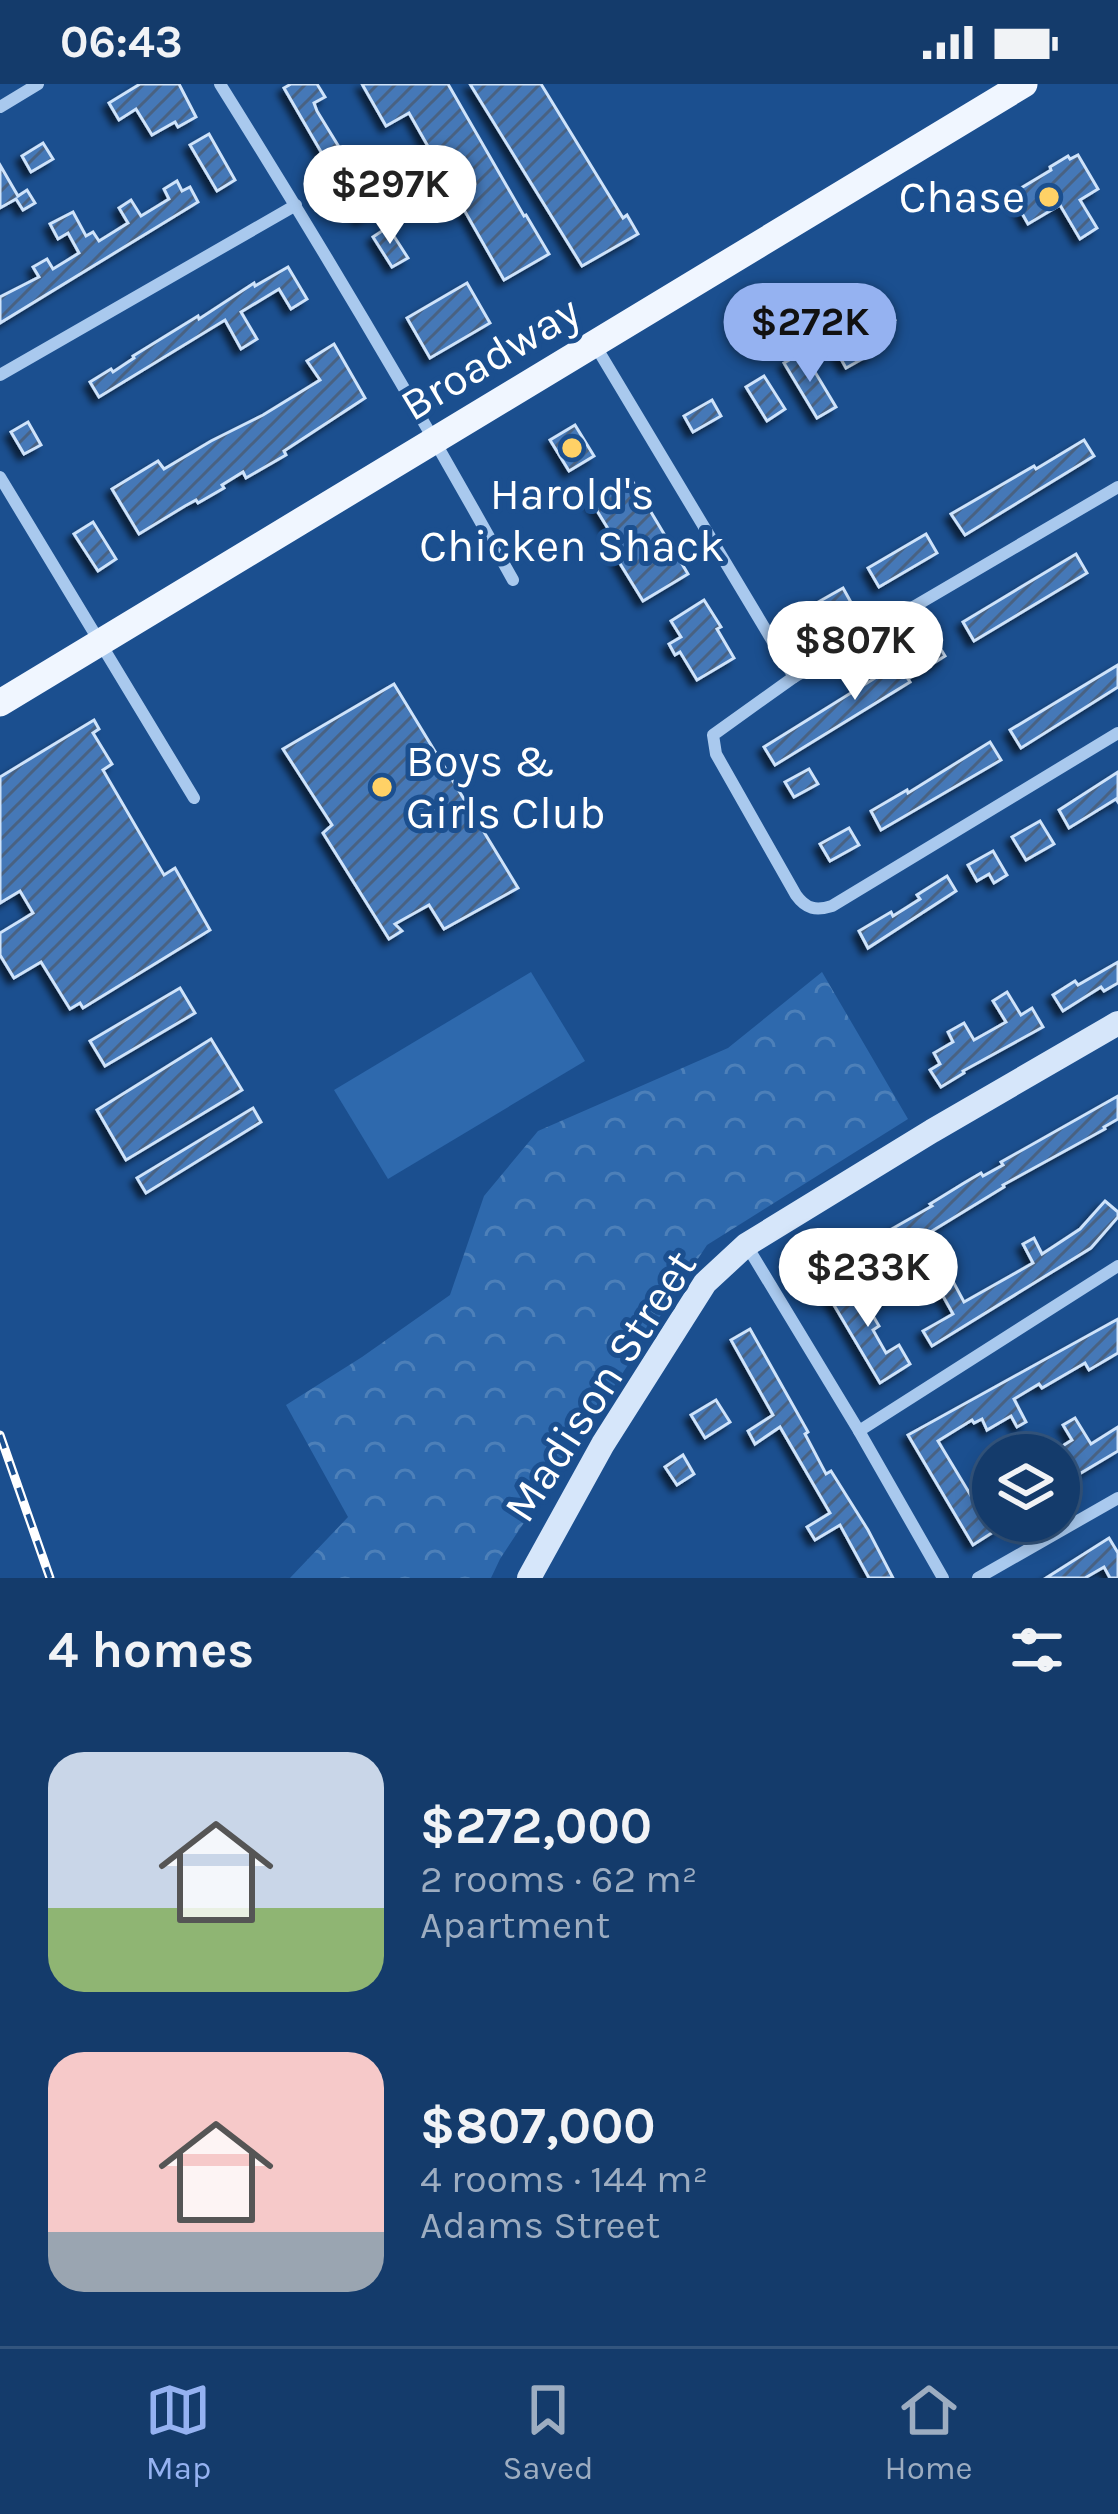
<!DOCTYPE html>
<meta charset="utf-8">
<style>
body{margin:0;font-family:Karla,sans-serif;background:#214673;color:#f1f3f6;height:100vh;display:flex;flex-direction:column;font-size:45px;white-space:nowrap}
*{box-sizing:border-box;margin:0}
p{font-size:39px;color:#9dadc1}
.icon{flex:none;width:66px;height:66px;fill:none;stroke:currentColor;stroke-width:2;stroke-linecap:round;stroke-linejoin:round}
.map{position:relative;height:1494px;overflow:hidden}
.details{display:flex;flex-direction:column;background:#143b6b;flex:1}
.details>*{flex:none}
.controls{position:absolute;left:972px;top:1350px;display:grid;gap:24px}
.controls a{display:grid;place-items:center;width:108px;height:108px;border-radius:50%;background:#143b6b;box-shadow:0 6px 18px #0003,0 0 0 3px #33557e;font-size:60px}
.price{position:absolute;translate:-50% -102px;padding:0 27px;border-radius:42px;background:#fff;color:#222;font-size:39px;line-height:78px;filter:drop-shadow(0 3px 6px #0008)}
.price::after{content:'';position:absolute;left:50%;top:72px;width:36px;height:27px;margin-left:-18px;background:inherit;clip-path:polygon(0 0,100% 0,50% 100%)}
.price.active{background:#95b2f1;color:#111}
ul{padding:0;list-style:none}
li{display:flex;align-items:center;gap:36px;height:300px;padding:0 48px}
li span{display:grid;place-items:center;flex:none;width:336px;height:240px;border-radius:36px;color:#555}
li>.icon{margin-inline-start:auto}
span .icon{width:144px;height:144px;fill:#fffc;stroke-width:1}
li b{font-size:51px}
h2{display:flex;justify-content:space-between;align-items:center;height:144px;padding:0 48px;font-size:51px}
.status{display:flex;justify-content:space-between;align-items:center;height:84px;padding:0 60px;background:#143b6b;direction:ltr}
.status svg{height:33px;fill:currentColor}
.dock{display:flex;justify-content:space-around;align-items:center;height:168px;border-top:3px solid #33557e;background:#143b6b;font-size:33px;color:#9dadc1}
.dock a{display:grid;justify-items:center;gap:6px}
.dock .active{color:#95b2f1}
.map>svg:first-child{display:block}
.forest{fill:url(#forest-crowns)}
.pitch{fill:#2e69ad}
.building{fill:url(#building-hatch);stroke:#cfe3fa;stroke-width:3;filter:url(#shadow)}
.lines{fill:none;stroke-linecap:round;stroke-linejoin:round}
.street{stroke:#a9c9ee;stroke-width:12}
.secondary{stroke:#d6e6fa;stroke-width:24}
.primary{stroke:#f0f6ff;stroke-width:27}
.rail-casing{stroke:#fff;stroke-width:9}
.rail{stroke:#1b4f8f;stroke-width:4.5;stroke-dasharray:14;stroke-linecap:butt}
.poi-dot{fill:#ffd166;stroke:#1b4f8f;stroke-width:4.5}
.labels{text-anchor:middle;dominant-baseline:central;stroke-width:10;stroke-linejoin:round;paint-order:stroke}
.poi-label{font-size:45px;fill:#fff;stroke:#1b4f8f;text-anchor:end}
.street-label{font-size:45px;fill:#fff;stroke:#1b4f8f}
</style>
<div class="status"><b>06:43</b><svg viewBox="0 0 49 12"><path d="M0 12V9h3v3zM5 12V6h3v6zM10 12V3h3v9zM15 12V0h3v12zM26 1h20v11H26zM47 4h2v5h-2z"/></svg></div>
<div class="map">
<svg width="1118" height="1494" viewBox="0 0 1118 1494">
<defs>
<pattern id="forest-crowns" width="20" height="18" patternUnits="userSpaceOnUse" patternTransform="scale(3)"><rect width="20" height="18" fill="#2e69ad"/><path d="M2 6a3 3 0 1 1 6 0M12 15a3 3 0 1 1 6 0" fill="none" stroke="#4d80b9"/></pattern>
<pattern id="building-hatch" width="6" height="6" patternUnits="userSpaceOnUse" patternTransform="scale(3)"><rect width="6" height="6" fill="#4478b7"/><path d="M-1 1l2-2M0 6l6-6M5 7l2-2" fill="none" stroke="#486282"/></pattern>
<filter id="shadow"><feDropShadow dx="-5.5" dy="5.5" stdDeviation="3" flood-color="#0009"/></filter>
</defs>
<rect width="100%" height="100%" fill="#1b4f8f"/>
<polygon class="forest" points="822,888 908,1035 707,1161 500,1475 491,1494 290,1494 348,1433 286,1321 362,1273 450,1211 484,1112 538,1047 728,964"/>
<polygon class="pitch" points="531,888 585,977 388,1095 334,1006"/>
<g class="building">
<polygon points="140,0 179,0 196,33 178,43 175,38 152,51 136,25 119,36 109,19"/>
<polygon points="291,0 317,0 325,13 314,19 317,27 377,125 360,135 284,4"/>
<polygon points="362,0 448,0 524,132 526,131 549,170 504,196 409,29 386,42"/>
<polygon points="470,0 541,0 623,134 627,131 638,150 582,182"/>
<polygon points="209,50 235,96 217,107 190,61"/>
<polygon points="43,59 53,75 31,88 22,72"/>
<polygon points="1078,71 1098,105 1080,116 1097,144 1080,155 1060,121 1028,140 1011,110 1051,86 1050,83 1068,72 1070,75"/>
<polygon points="0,81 18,112 27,106 35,119 23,126 16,115 0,124"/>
<polygon points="177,97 182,107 190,103 198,118 0,239 0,213 39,193 33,183 47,175 53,185 79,169 68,149 58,155 50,140 73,128 86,152 93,148 99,157 128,139 119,124 131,116 141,132 169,115 164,105"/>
<polygon points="388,143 408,174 392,183 373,153"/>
<polygon points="288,183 307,215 291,225 279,205 241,228 257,255 241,265 225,236 99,313 90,298 111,285 113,288 134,274 133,272 198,232 199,235 254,199 255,202"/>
<polygon points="467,199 490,239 430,274 407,234"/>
<polygon points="886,221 895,236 874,249 880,261 869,267 871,270 846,284 828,252 835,248 832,243 854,230 858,237"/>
<polygon points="334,260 365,314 284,367 286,371 246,394 243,388 222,401 224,404 198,419 196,416 185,422 139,450 112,405 158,377 164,385 211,357 263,331 320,296 307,277"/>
<polygon points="803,268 836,323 817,334 784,279"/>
<polygon points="764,292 785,325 767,337 746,303"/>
<polygon points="712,316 721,332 693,348 684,332"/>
<polygon points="28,338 41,361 24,370 11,348"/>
<polygon points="575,341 594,372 569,387 550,356"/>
<polygon points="1084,356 1094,372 965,451 951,430 1034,382 1036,385"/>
<polygon points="630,393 688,490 643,517 616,473 623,469 591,417"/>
<polygon points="93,438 116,475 98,487 74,450"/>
<polygon points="926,450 937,469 879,503 868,484"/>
<polygon points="1076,470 1087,489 974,557 963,538"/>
<polygon points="843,504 853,522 810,547 799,529"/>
<polygon points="704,516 721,543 717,545 734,574 697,596 680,568 675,571 669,560 681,553 671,537"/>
<polygon points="934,554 945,572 908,595 910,598 775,681 764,663 904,576 903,574"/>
<polygon points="1118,581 1118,603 1021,664 1010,646"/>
<polygon points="394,600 518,804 444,845 429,821 395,840 402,847 389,855 323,749 332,741 283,665"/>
<polygon points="94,636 99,645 93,649 112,680 103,686 164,791 175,784 210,846 83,924 80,919 70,925 41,878 14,894 0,871 0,849 33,829 20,807 0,819 0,693"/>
<polygon points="990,658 1001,676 881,746 871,727 907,706 908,709"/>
<polygon points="809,685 818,700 794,713 785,698"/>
<polygon points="1118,688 1118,718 1116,715 1069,744 1059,726"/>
<polygon points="1040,737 1054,760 1026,776 1012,753"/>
<polygon points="849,744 859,761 830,777 820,760"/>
<polygon points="993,767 1007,791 994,799 989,790 977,797 968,781"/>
<polygon points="947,792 956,807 868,864 859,847 891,828 893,832 920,815 917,811"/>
<polygon points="1118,878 1118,899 1104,907 1101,903 1063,927 1053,911 1075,897 1078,901"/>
<polygon points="180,904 195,929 105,982 90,957"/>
<polygon points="1007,908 1021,931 1032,924 1043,943 963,987 964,989 941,1003 930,986 940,980 934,969 953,958 948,948 964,939 974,956 1006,938 993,917"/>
<polygon points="211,955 242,1006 126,1076 97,1026"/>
<polygon points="1118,1012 1118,1035 1104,1043 1105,1045 1003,1101 1004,1103 906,1163 912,1173 883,1190 874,1175 854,1188 846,1174 877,1156 876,1154 932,1122 930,1120 964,1099 981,1089 983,1092 1003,1081 1001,1078"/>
<polygon points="253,1024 261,1038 146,1109 137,1094"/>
<polygon points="1105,1117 1118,1128 1118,1133 1091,1164 932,1262 923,1247 953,1230 934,1196 948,1188 964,1218 1033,1179 1023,1160 1034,1154 1042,1170 1080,1145"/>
<polygon points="878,1199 887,1214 869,1225 879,1242 873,1246 886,1269 899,1261 910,1280 880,1299 828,1211 845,1200 854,1215"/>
<polygon points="1118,1235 1118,1269 1089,1286 1085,1279 1042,1304 1039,1300 1014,1315 1026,1338 1017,1343 1011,1332 987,1346 982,1335 974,1339 972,1336 938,1357 982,1430 986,1427 998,1445 973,1461 908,1351"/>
<polygon points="750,1245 808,1348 805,1350 826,1390 831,1387 868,1446 893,1494 869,1494 840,1441 815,1456 807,1443 830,1429 780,1343 755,1360 748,1347 773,1331 731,1256"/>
<polygon points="716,1316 730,1338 705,1354 691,1331"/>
<polygon points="1075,1334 1091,1360 1118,1343 1118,1367 1059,1402 1059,1364 1072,1356 1063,1341"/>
<polygon points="683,1371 694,1390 677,1401 665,1383"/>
<polygon points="1109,1454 1118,1469 1118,1494 1110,1494 1104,1483 1085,1494 1046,1494"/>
</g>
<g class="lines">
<g class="street">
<path d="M220,0C322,163 420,328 513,496"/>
<polyline points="0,23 38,0"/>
<polyline points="595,261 794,593"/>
<polyline points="0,291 296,121"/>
<polyline points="0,393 194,714"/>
<path d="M1118,403L794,593L713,651L716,670L796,811C806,825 816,827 832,822L1118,649"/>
<polyline points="747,1162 859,1347 943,1494"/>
<polyline points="859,1347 1118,1182"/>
<polyline points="978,1494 1118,1414"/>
</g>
<polyline class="secondary" points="529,1494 603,1360 705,1199 746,1161 932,1047 1118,939"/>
<polyline class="primary" points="0,619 1024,0"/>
<defs>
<polyline id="rail" points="0,1351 50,1494"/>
</defs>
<use href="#rail" class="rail-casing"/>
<use href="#rail" class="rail"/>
</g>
<g class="poi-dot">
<circle cx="1049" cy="113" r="12"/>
<circle cx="572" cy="364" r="12"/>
<circle cx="382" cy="703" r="12"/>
</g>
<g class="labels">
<g class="poi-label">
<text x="1025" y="113">Chase</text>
<text x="572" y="410" text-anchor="middle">Harold's<tspan x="572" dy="52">Chicken Shack</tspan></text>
<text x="406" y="677" text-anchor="start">Boys &amp;<tspan x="406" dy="52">Girls Club</tspan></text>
</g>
<g class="street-label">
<text transform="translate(490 274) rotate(-31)">Broadway</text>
<text transform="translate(600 1302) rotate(-57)">Madison Street</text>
</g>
</g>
</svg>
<div class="controls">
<a><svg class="icon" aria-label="layers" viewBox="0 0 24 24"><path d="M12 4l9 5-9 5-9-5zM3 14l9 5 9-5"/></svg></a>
</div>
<b class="price" style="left:390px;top:163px">$297K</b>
<b class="price active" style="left:810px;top:301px">$272K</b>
<b class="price" style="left:855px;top:619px">$807K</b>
<b class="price" style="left:868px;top:1246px">$233K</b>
</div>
<section class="details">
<h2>4 homes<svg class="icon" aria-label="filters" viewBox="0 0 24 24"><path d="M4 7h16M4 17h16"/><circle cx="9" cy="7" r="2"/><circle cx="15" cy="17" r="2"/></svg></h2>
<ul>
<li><span style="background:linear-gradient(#c9d6e8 65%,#8fb573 0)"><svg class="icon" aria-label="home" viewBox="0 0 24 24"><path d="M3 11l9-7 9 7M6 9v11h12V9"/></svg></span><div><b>$272,000</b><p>2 rooms · 62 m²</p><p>Apartment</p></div></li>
<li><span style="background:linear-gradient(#f6c9c9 75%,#9aa5b1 0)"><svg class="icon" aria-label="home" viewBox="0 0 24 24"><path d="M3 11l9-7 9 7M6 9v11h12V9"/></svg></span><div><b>$807,000</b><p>4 rooms · 144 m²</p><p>Adams Street</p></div></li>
</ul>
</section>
<nav class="dock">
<a class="active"><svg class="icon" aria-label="map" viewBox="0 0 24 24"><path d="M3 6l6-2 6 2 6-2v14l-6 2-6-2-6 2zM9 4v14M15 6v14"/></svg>Map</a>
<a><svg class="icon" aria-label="saved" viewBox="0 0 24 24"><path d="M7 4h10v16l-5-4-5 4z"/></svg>Saved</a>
<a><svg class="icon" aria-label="home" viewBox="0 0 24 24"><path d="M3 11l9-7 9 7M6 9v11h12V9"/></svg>Home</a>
</nav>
